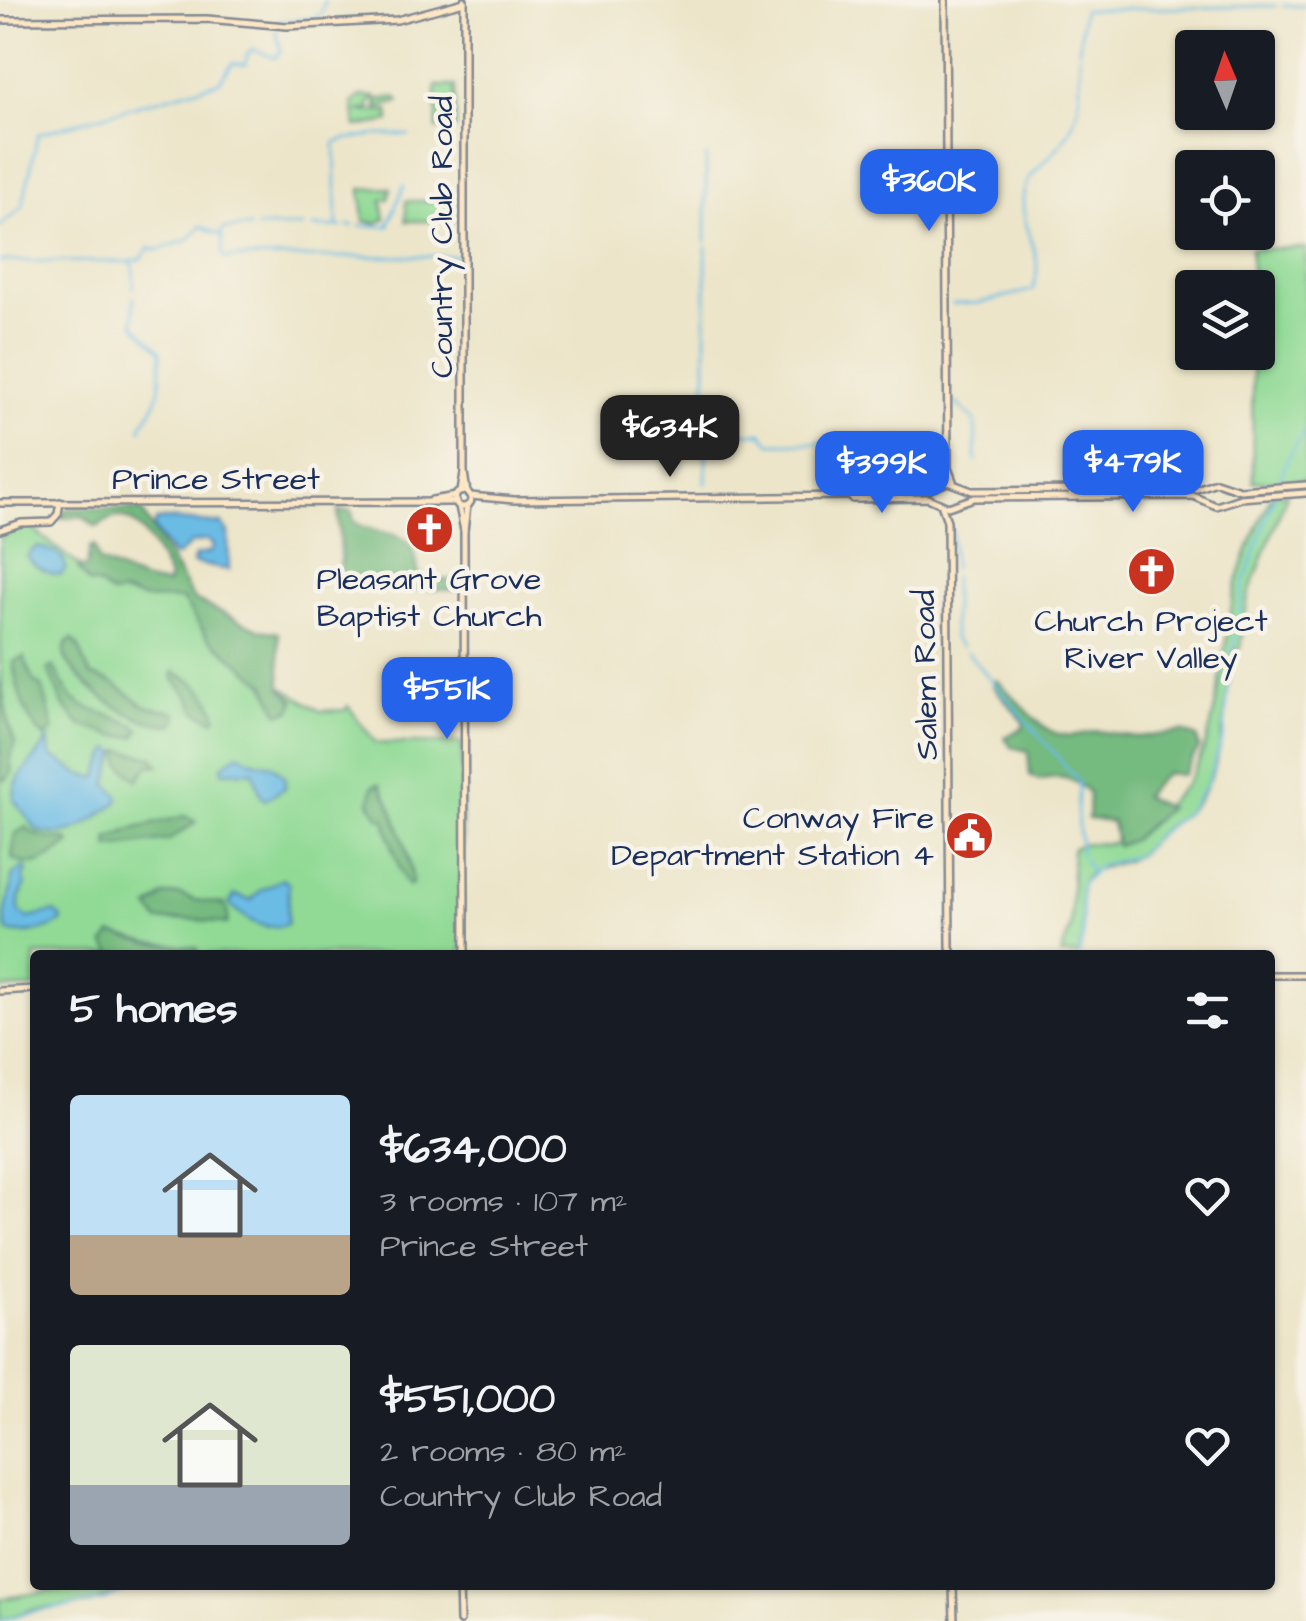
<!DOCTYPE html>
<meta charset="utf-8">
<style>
body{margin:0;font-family:"Architects Daughter",sans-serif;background:#242831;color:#f1f3f6;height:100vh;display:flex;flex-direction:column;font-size:38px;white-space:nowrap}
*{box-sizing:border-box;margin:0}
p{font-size:32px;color:#9ea1a6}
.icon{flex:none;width:55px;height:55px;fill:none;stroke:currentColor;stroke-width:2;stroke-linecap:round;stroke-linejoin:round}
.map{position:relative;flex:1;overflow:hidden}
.sheet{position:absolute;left:30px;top:950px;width:1245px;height:640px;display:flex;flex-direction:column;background:#171b24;border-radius:10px;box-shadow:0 2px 8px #0004}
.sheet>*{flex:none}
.needle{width:65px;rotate:358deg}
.tools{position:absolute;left:1175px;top:30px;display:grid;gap:20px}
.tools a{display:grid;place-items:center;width:100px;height:100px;border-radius:10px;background:#171b24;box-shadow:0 2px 8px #0004;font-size:50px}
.price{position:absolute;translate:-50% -85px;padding:0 22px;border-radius:20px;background:#2563eb;color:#fff;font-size:32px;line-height:65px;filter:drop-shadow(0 2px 5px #0008)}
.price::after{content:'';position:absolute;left:50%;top:60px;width:30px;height:22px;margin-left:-15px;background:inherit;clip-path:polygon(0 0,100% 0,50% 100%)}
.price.on{background:#222;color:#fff}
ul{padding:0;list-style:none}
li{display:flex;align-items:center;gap:30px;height:250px;padding:0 40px}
li span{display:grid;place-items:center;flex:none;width:280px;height:200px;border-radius:10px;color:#555}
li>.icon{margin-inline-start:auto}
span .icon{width:120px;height:120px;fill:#fffc;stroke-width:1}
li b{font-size:42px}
h2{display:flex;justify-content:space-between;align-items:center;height:120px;padding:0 40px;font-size:42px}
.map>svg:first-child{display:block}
.green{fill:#91da95;stroke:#56847a;stroke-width:2.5}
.forest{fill:#74ba7e;stroke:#48746e;stroke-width:2.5}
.water{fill:#6abce5;stroke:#4276a2;stroke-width:2.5}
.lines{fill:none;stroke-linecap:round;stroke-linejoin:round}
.stream{stroke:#6abce5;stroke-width:2.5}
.secondary-casing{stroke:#848a94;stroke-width:10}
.secondary{stroke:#fce6c4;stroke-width:5}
.labels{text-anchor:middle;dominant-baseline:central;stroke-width:9;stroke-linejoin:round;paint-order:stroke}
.street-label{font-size:32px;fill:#1b2f5e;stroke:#f7f3e8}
.poi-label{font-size:32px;fill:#1b2f5e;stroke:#f7f3e8}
</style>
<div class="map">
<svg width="1306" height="1621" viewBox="0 0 1306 1621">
<rect width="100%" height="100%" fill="#f7f3e8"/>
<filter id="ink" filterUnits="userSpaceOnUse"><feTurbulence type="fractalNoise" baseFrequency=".01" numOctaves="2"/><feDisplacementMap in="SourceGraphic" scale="20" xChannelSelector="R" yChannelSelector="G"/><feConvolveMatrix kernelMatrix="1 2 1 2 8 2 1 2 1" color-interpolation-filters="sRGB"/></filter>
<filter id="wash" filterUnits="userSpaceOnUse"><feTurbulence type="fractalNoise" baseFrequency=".0048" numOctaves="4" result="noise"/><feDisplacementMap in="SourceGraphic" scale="40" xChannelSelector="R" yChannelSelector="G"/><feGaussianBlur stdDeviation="2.25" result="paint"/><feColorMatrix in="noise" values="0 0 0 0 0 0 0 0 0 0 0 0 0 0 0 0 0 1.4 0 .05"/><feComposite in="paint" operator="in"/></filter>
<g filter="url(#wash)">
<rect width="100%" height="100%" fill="#ece5c9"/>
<g class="green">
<polygon points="436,86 455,86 456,128 437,129"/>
<polygon points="361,96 376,97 377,100 396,97 400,102 377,108 377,100 370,101 370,109 359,112 389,110 390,121 356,127 353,102"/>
<polygon points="391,188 389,199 382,200 385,219 377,223 364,221 361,189"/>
<rect x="406" y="201" width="48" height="20"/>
<polygon points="1306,248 1306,480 1253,482 1252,353 1258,352 1258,288 1251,287 1251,249"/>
<path d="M1272,494H1287L1248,596L1240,649L1234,650C1223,700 1229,755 1198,800C1188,814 1175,820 1162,830C1154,837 1148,846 1140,853C1122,869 1095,860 1081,884L1083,935L1079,955H1061L1071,926L1072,849C1085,838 1101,847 1116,842C1131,837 1171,801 1182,788C1219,747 1222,649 1234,595C1242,560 1257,527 1272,494Z"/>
<path d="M29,526C47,540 103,587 120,593C141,600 162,597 183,600L208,638L320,711L345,710L348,706L376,743H462V955H35V988L0,989V536Z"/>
<polygon points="84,1585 135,1585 91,1604 30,1610 0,1621 0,1599"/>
</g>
<g class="forest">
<path d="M96,508L141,510L194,600L260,630L278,633L281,687L295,701L290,711L279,713L265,684L208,638L183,600C170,598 160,600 147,599C134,598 127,590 112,595L99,585L88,583L78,568L87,567L90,547L94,545L99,562C121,569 141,584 167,584L169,577C160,559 142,517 118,517C110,517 103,524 96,527L82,516L60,518L66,509Z"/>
<path d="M338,511H352L354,522C388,541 415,523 418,575L431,580H460V590L342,588Z"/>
<path d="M72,639C85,650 82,664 92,676C110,678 128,694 142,704C150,709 165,710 175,712L177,717L174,724C140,729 75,686 64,654L66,644Z"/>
<path d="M24,657L34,682L41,685C44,691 53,724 53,731L44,737C24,720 17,687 13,662Z"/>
<path d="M53,666C59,675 63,685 69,694C85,715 121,714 140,729L135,737L114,736L80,725L63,705L48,669Z"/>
<path d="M173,672C195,681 211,693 217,717L213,720L196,711L190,698L173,678Z"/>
<polygon points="0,677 8,723 15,743 10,760 12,772 6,780 0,778"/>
<path d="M997,680L1042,726L1055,733L1070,736L1098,731L1137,737L1183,732L1197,738L1199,748L1183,775L1166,773L1143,796L1168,808L1132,840L1117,846L1112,822L1088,819L1089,793C1074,778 1060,774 1039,780L1030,775L1028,751L1011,747L1005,737L1023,728L1024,722L993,686Z"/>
<polygon points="122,750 153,757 159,765 148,766 138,780 121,764 119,753"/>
<path d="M379,784C392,801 413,864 412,884L407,885C396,863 390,840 385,819L380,818L370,803L373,786Z"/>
<polygon points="185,816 196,822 169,840 110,848 108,839 132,829"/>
<path d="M26,827C38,838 50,839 65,839L70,843C50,857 36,873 12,858L15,834Z"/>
<polygon points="179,894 195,900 224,904 228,914 227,924 193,919 159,921 149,908 163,896"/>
<polygon points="112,934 149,943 197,948 199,955 113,955 104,944"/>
</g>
<g class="water">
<polygon points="167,519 222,524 228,533 229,570 193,563 195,556 211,552 213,545 207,540 192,543 177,556 172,555 154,528 156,521"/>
<path d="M36,547C48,548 64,553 66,568L61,575C51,576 31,565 27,556Z"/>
<path d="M48,737L50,755L80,774L97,778L110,749L117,752L107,784L119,796L118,802C91,820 71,843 37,830L14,800C13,769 39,763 48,737Z"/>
<polygon points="238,753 253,761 272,765 285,777 285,788 265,800 261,796 253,771 223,772 222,766"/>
<path d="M24,867L27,871L23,879L26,884L19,899V911L28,918L55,912L62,918L61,922C45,932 27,935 8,932C0,914 13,895 12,876Z"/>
<path d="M282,879L289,884L287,924C265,933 245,919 229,904L235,895L251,900L260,891Z"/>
</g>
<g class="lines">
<g class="stream">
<polyline points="1283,6 1306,6"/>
<polyline points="277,21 315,18 322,13 325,0"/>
<polyline points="1079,50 1083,10 1276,6"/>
<polyline points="377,135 409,135"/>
<polyline points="347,139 374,135"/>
<polyline points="706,156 706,242"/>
<polyline points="0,226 22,208 38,134 219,82 233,63 245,65 247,55 253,49 275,58 281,51 276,30"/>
<polyline points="348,226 353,226"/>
<polyline points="360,226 390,226"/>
<polyline points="388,226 404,186"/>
<polyline points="256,227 303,227"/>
<polyline points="313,227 342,227"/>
<polyline points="337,227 335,143 346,139"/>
<polyline points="218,233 222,236 223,256"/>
<polyline points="221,234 223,229 250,227"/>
<polyline points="225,258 458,256"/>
<polyline points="0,261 130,262 133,265 134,288"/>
<polyline points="131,261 141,259 149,248 158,250 188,240 201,226 216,233"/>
<path d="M134,297V324L161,351C161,380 162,402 142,424L141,430"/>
<path d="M953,304L980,303L1032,290C1049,256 1017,227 1024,192C1027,176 1040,167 1051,155C1082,123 1081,96 1079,55"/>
<polyline points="955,402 975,421 976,462"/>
<polyline points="709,434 762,433 770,443 837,443"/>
<polyline points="842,443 878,443"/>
<polyline points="706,484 706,247"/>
<polyline points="952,530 953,569"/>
<polyline points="953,576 953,638 961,647"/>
<polyline points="967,652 1075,777 1079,784 1077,811 1081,854"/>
<polyline points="1084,860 1091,872"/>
<polyline points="1079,955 1083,935 1081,884 1101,865 1137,856 1158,834 1188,811 1207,784 1224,735 1230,666 1244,583 1286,462 1306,428"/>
<polyline points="1,1621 25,1613 103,1601 139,1585"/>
</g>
</g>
</g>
<g filter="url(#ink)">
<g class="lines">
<defs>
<g id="secondary">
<polyline points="464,0 464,472 467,493"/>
<polyline points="945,0 948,468 953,481"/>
<polyline points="0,20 207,19 287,26 397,20 464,2"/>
<circle cx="463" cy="499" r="8"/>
<polyline points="461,492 464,473"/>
<polyline points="470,496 514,500 849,496 928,490 948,482 972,491 1197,489 1216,482 1240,490 1306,485"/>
<polyline points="849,496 853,499 928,498 948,507 974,498 1193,496 1216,506 1240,498 1306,493"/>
<polyline points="1069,497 1073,492 1088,491"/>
<polyline points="1130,497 1132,493 1148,490"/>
<polyline points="432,500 456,496"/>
<polyline points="0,503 456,502"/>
<polyline points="459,506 464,531"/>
<polyline points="942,507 947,521 950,948 953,955"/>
<polyline points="0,530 21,523 51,522 58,514 60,502"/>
<polyline points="465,955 464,531 467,506"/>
<polyline points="1270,975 1306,975"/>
<polyline points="0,991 35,989"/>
<polyline points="459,1585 460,1621"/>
<polyline points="953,1585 954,1621"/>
</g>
</defs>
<use href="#secondary" class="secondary-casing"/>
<use href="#secondary" class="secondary"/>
</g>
</g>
<defs>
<symbol id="church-disc" viewBox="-11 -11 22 22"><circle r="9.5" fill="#c8321e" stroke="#f7f3e8"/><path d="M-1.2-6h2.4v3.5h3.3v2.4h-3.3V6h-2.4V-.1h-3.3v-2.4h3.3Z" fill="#fff"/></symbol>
<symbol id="civic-disc" viewBox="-11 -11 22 22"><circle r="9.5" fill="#c8321e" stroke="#f7f3e8"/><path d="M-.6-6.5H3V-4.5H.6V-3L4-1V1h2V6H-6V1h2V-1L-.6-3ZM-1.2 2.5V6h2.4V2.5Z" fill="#fff"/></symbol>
</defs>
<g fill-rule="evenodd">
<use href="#church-disc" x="402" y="502" width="55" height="55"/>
<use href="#church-disc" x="1124" y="544" width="55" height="55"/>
<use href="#civic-disc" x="942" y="808" width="55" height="55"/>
</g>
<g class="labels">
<g class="street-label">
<text transform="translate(442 237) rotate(-90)">Country Club Road</text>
<text x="216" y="479">Prince Street</text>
<text transform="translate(926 675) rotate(-91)">Salem Road</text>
</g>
<g class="poi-label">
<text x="429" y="579">Pleasant Grove<tspan x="429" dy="37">Baptist Church</tspan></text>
<text x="1151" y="621">Church Project<tspan x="1151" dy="37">River Valley</tspan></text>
<text x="934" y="818" text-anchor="end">Conway Fire<tspan x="934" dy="37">Department Station 4</tspan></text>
</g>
</g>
</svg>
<div class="tools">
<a><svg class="needle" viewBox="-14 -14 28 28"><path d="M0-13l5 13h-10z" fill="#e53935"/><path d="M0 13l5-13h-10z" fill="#9ea1a6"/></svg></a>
<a><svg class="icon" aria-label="locate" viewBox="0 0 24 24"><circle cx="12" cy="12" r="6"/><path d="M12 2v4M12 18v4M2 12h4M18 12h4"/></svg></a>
<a><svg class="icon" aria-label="layers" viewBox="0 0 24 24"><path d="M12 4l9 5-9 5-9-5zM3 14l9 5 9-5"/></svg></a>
</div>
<b class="price" style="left:929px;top:234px">$360K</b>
<b class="price on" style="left:670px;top:480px">$634K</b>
<b class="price" style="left:1133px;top:515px">$479K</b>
<b class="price" style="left:882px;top:516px">$399K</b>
<b class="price" style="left:447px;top:742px">$551K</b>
<section class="sheet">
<h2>5 homes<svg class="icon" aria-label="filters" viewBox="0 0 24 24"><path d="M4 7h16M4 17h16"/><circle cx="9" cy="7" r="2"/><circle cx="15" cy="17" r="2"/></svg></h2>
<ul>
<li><span style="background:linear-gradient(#bfe0f5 70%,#b9a48a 0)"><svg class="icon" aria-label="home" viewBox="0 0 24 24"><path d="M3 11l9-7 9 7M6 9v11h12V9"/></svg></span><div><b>$634,000</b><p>3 rooms · 107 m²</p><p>Prince Street</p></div><svg class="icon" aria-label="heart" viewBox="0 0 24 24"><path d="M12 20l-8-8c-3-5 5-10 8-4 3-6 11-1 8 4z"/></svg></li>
<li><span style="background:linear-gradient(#dfe7d0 70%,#9aa5b1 0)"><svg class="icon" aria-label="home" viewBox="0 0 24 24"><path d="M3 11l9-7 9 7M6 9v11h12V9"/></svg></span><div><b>$551,000</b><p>2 rooms · 80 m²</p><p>Country Club Road</p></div><svg class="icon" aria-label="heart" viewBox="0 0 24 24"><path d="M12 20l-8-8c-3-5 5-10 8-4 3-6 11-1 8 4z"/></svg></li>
</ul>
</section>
</div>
